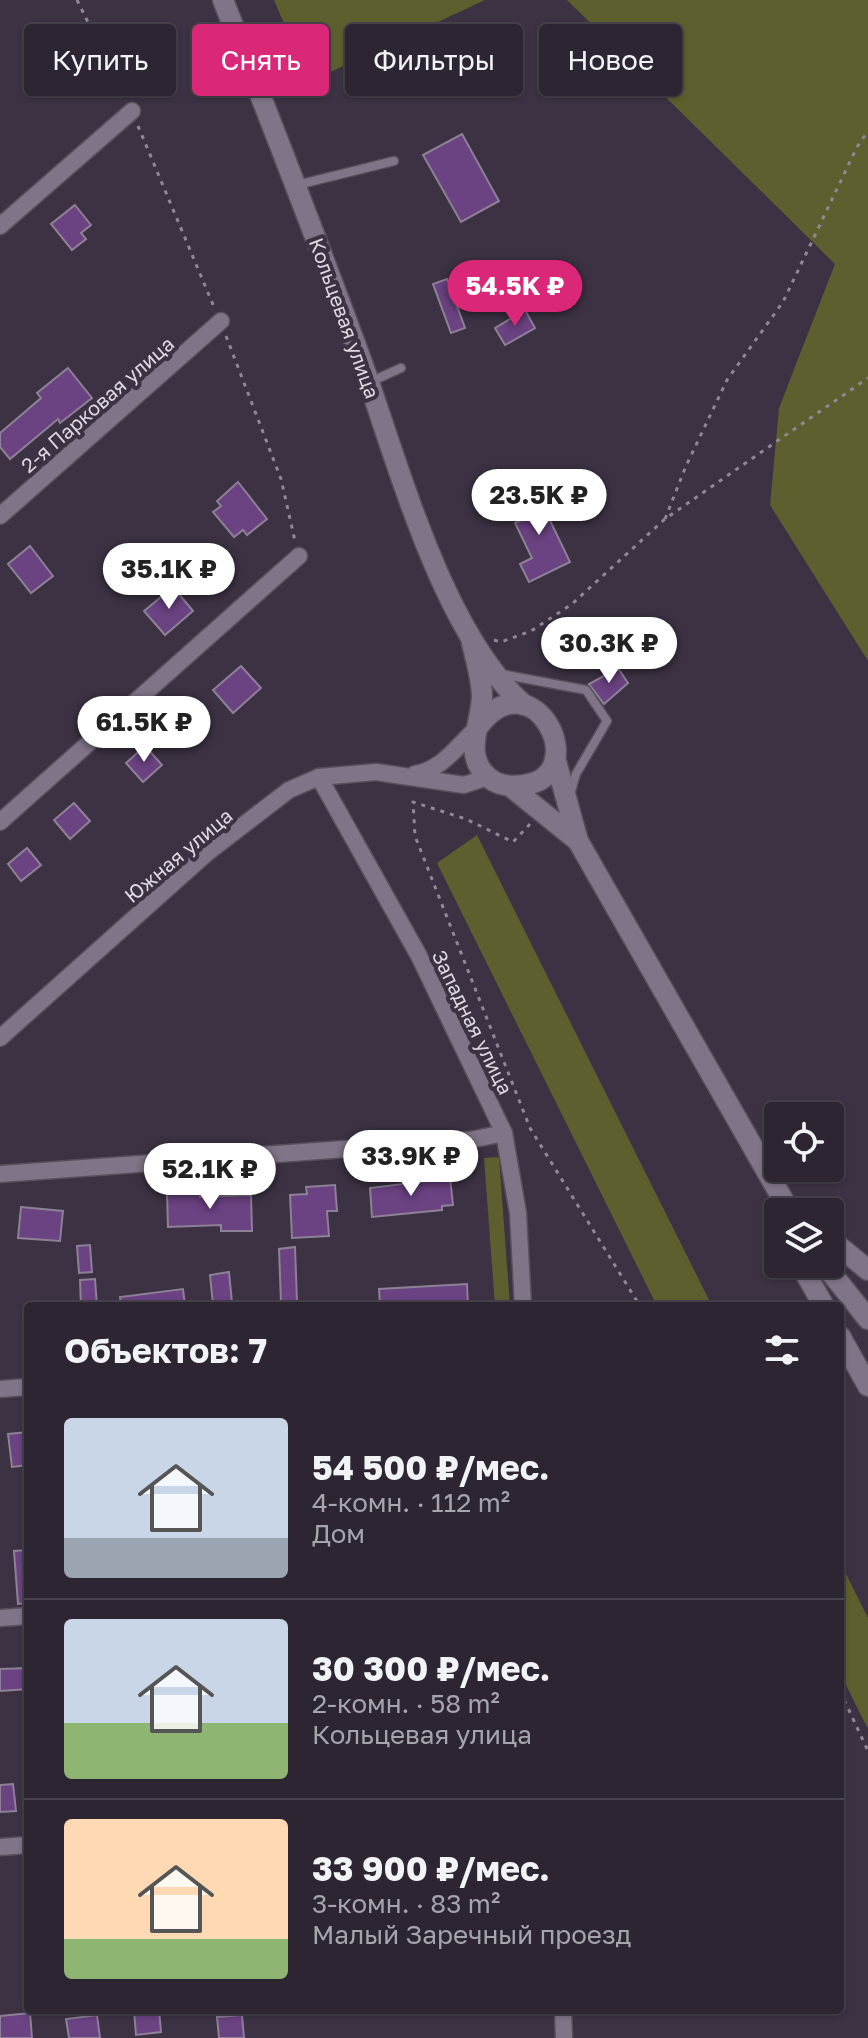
<!DOCTYPE html>
<html lang="ru">
<meta charset="utf-8">
<style>
body{margin:0;font-family:"Golos Text",sans-serif;background:#39323e;color:#f1f3f6;height:100vh;display:flex;flex-direction:column;font-size:30px;white-space:nowrap}
*{box-sizing:border-box;margin:0}
p{font-size:26px;color:#a7a5ac}
.icon{flex:none;width:44px;height:44px;fill:none;stroke:currentColor;stroke-width:2;stroke-linecap:round;stroke-linejoin:round}
.map{position:relative;flex:1;overflow:hidden}
.sheet{position:absolute;left:24px;top:1302px;width:820px;height:712px;display:flex;flex-direction:column;background:#2d2632;border-radius:8px;box-shadow:0 2px 6px #0004,0 0 0 2px #48434d}
.sheet>*{flex:none}
.hud{position:absolute;left:24px;top:24px;width:820px;height:72px;display:flex;gap:16px}
.buttons{position:absolute;left:764px;top:1102px;display:grid;gap:16px}
.buttons a{display:grid;place-items:center;width:80px;height:80px;border-radius:8px;background:#2d2632;box-shadow:0 2px 6px #0004,0 0 0 2px #48434d;font-size:40px}
.price{position:absolute;translate:-50% -68px;padding:0 18px;border-radius:28px;background:#fff;color:#222;font-size:26px;line-height:52px;filter:drop-shadow(0 2px 4px #0008)}
.price::after{content:'';position:absolute;left:50%;top:48px;width:24px;height:18px;margin-left:-12px;background:inherit;clip-path:polygon(0 0,100% 0,50% 100%)}
.price.on{background:#db2777;color:#fff}
ul{padding:0;list-style:none}
li{display:flex;align-items:center;gap:24px;height:200px;padding:0 40px}
li+li{border-top:2px solid #48434d}
li span{display:grid;place-items:center;flex:none;width:224px;height:160px;border-radius:8px;color:#555}
li>.icon{margin-inline-start:auto}
span .icon{width:96px;height:96px;fill:#fffc;stroke-width:1}
li b{font-size:34px}
h2{display:flex;justify-content:space-between;align-items:center;height:96px;padding:0 40px;font-size:34px}
.tag{padding:0 28px;border-radius:8px;background:#2d2632;box-shadow:0 2px 6px #0004,0 0 0 2px #48434d;font-size:28px;line-height:72px}
.tag.on{background:#db2777;color:#fff}
.map>svg:first-child{display:block}
.green{fill:#5d5f2e}
.building{fill:#6b4282;stroke:#8d8195;stroke-width:2}
.lines{fill:none;stroke-linecap:round;stroke-linejoin:round}
.service-casing{stroke:#584f5d;stroke-width:11}
.minor-casing{stroke:#584f5d;stroke-width:19}
.tertiary-casing{stroke:#584f5d;stroke-width:23}
.path{stroke:#908896;stroke-width:3;stroke-dasharray:4 6;stroke-linecap:butt}
.service{stroke:#807588;stroke-width:8}
.minor{stroke:#807588;stroke-width:16}
.tertiary{stroke:#807588;stroke-width:20}
.labels{text-anchor:middle;dominant-baseline:central;stroke-width:8;stroke-linejoin:round;paint-order:stroke}
.street-label{font-size:20px;fill:#dfd9e4;stroke:#3c3243}
</style>
<div class="map">
<svg width="868" height="2038" viewBox="0 0 868 2038">
<rect width="100%" height="100%" fill="#3c3243"/>
<g class="green">
<polygon points="274,0 485,0 309,82"/>
<polygon points="567,0 868,0 868,661 770,505 779,408 835,264"/>
<polygon points="477,835 712,1306 657,1306 437,863"/>
<polygon points="499,1157 510,1306 495,1306 484,1158"/>
<polygon points="840,1562 868,1618 868,1729 840,1673"/>
</g>
<g class="building">
<polygon points="462,134 499,201 461,222 423,155"/>
<polygon points="75,205 91,225 81,233 86,239 72,250 51,224"/>
<polygon points="447,279 465,328 451,333 433,284"/>
<polygon points="525,310 535,328 505,345 495,328"/>
<polygon points="68,368 92,398 60,423 58,419 10,459 0,447 0,433 41,398 37,393"/>
<polygon points="531,481 570,562 529,582 520,564 532,558 515,523 530,516 516,488"/>
<polygon points="238,482 267,519 247,535 243,530 234,537 213,512 221,506 217,501"/>
<polygon points="30,546 53,576 31,593 8,564"/>
<polygon points="173,587 193,611 165,635 144,611"/>
<polygon points="241,666 261,688 233,713 213,690"/>
<polygon points="618,668 628,683 604,704 589,684"/>
<polygon points="145,746 162,765 143,782 126,763"/>
<polygon points="74,803 90,821 70,839 54,820"/>
<polygon points="27,848 41,865 21,881 8,864"/>
<polygon points="450,1178 453,1205 442,1206 442,1210 372,1217 370,1188"/>
<polygon points="335,1185 337,1211 327,1211 329,1236 292,1238 290,1195 307,1194 306,1187"/>
<polygon points="200,1192 200,1197 251,1195 252,1231 221,1231 221,1225 168,1227 167,1193"/>
<polygon points="21,1207 63,1211 60,1241 18,1238"/>
<polygon points="90,1245 92,1272 79,1273 77,1246"/>
<polygon points="295,1247 297,1302 281,1303 279,1249"/>
<polygon points="229,1272 232,1303 213,1305 210,1275"/>
<polygon points="95,1279 97,1306 81,1306 80,1280"/>
<polygon points="467,1284 468,1306 380,1306 379,1289"/>
<polygon points="183,1289 185,1306 121,1306 120,1297"/>
<polygon points="28,1432 28,1465 12,1467 8,1434"/>
<polygon points="28,1550 28,1603 18,1604 14,1551"/>
<polygon points="28,1668 28,1689 0,1691 0,1669"/>
<polygon points="13,1784 16,1811 0,1812 0,1785"/>
<polygon points="134,2010 159,2010 161,2032 136,2035"/>
<polygon points="30,2013 32,2038 0,2038 0,2016"/>
<polygon points="97,2015 100,2038 69,2038 66,2019"/>
<polygon points="242,2015 244,2038 219,2038 217,2017"/>
</g>
<g class="lines">
<defs>
<g id="service">
<polyline points="297,185 394,161"/>
<polyline points="370,382 401,368"/>
<polyline points="501,674 586,690 607,721 576,774 570,794"/>
</g>
<g id="minor">
<polyline points="0,226 132,111"/>
<polyline points="0,516 221,321"/>
<path d="M415,774C444,769 457,745 478,727"/>
<polyline points="319,777 419,956 504,1133 518,1213 523,1306"/>
<polyline points="0,822 299,556"/>
<polyline points="0,1038 207,853 289,790 319,777 376,772 464,785 488,777"/>
<polyline points="0,1174 470,1140 504,1133"/>
<polyline points="0,1389 28,1387"/>
<polyline points="0,1618 28,1616"/>
<polyline points="0,1847 28,1845"/>
<polyline points="563,2010 564,2038"/>
</g>
<g id="tertiary">
<path d="M223,0C270,119 316,237 360,357C398,461 441,631 524,705"/>
<path d="M472,643C476,660 482,680 482,697C481,725 462,756 489,778C499,786 511,787 524,785C595,776 533,653 478,727"/>
<polyline points="555,758 578,841 790,1212"/>
<polyline points="510,786 578,841"/>
<polyline points="830,1239 868,1270"/>
<polyline points="800,1264 824,1306"/>
<polyline points="824,1264 868,1319"/>
<polyline points="840,1336 868,1386"/>
</g>
</defs>
<use href="#service" class="service-casing"/>
<use href="#minor" class="minor-casing"/>
<use href="#tertiary" class="tertiary-casing"/>
<g class="path">
<polyline points="77,0 125,97"/>
<polyline points="138,126 214,307"/>
<polyline points="226,336 281,479 295,541"/>
<polyline points="665,519 686,466 727,380 783,302 857,147 868,131"/>
<polyline points="494,640 501,642 531,631 572,604 665,519 868,378"/>
<polyline points="530,824 513,842 466,819 413,802 415,836 530,1128 640,1306"/>
<polyline points="840,1691 868,1751"/>
</g>
<use href="#service" class="service"/>
<use href="#minor" class="minor"/>
<use href="#tertiary" class="tertiary"/>
</g>
<g class="labels">
<g class="street-label">
<text transform="translate(345 318) rotate(70)">Кольцевая улица</text>
<text transform="translate(97 404) rotate(-41)">2-я Парковая улица</text>
<text transform="translate(178 855) rotate(-40)">Южная улица</text>
<text transform="translate(473 1022) rotate(64)">Западная улица</text>
</g>
</g>
</svg>
<div class="buttons">
<a><svg class="icon" aria-label="locate" viewBox="0 0 24 24"><circle cx="12" cy="12" r="6"/><path d="M12 2v4M12 18v4M2 12h4M18 12h4"/></svg></a>
<a><svg class="icon" aria-label="layers" viewBox="0 0 24 24"><path d="M12 4l9 5-9 5-9-5zM3 14l9 5 9-5"/></svg></a>
</div>
<b class="price on" style="left:515px;top:328px">54.5K ₽</b>
<b class="price" style="left:539px;top:537px">23.5K ₽</b>
<b class="price" style="left:169px;top:611px">35.1K ₽</b>
<b class="price" style="left:609px;top:685px">30.3K ₽</b>
<b class="price" style="left:144px;top:764px">61.5K ₽</b>
<b class="price" style="left:411px;top:1198px">33.9K ₽</b>
<b class="price" style="left:210px;top:1211px">52.1K ₽</b>
<div class="hud">
<a class="tag">Купить</a>
<a class="tag on">Снять</a>
<a class="tag">Фильтры</a>
<a class="tag">Новое</a>
</div>
<section class="sheet">
<h2>Объектов: 7<svg class="icon" aria-label="filters" viewBox="0 0 24 24"><path d="M4 7h16M4 17h16"/><circle cx="9" cy="7" r="2"/><circle cx="15" cy="17" r="2"/></svg></h2>
<ul>
<li><span style="background:linear-gradient(#c9d6e8 75%,#9aa5b1 0)"><svg class="icon" aria-label="home" viewBox="0 0 24 24"><path d="M3 11l9-7 9 7M6 9v11h12V9"/></svg></span><div><b>54 500 ₽/мес.</b><p>4-комн. · 112 m²</p><p>Дом</p></div></li>
<li><span style="background:linear-gradient(#c9d6e8 65%,#8fb573 0)"><svg class="icon" aria-label="home" viewBox="0 0 24 24"><path d="M3 11l9-7 9 7M6 9v11h12V9"/></svg></span><div><b>30 300 ₽/мес.</b><p>2-комн. · 58 m²</p><p>Кольцевая улица</p></div></li>
<li><span style="background:linear-gradient(#ffd9b3 75%,#8fb573 0)"><svg class="icon" aria-label="home" viewBox="0 0 24 24"><path d="M3 11l9-7 9 7M6 9v11h12V9"/></svg></span><div><b>33 900 ₽/мес.</b><p>3-комн. · 83 m²</p><p>Малый Заречный проезд</p></div></li>
</ul>
</section>
</div>
